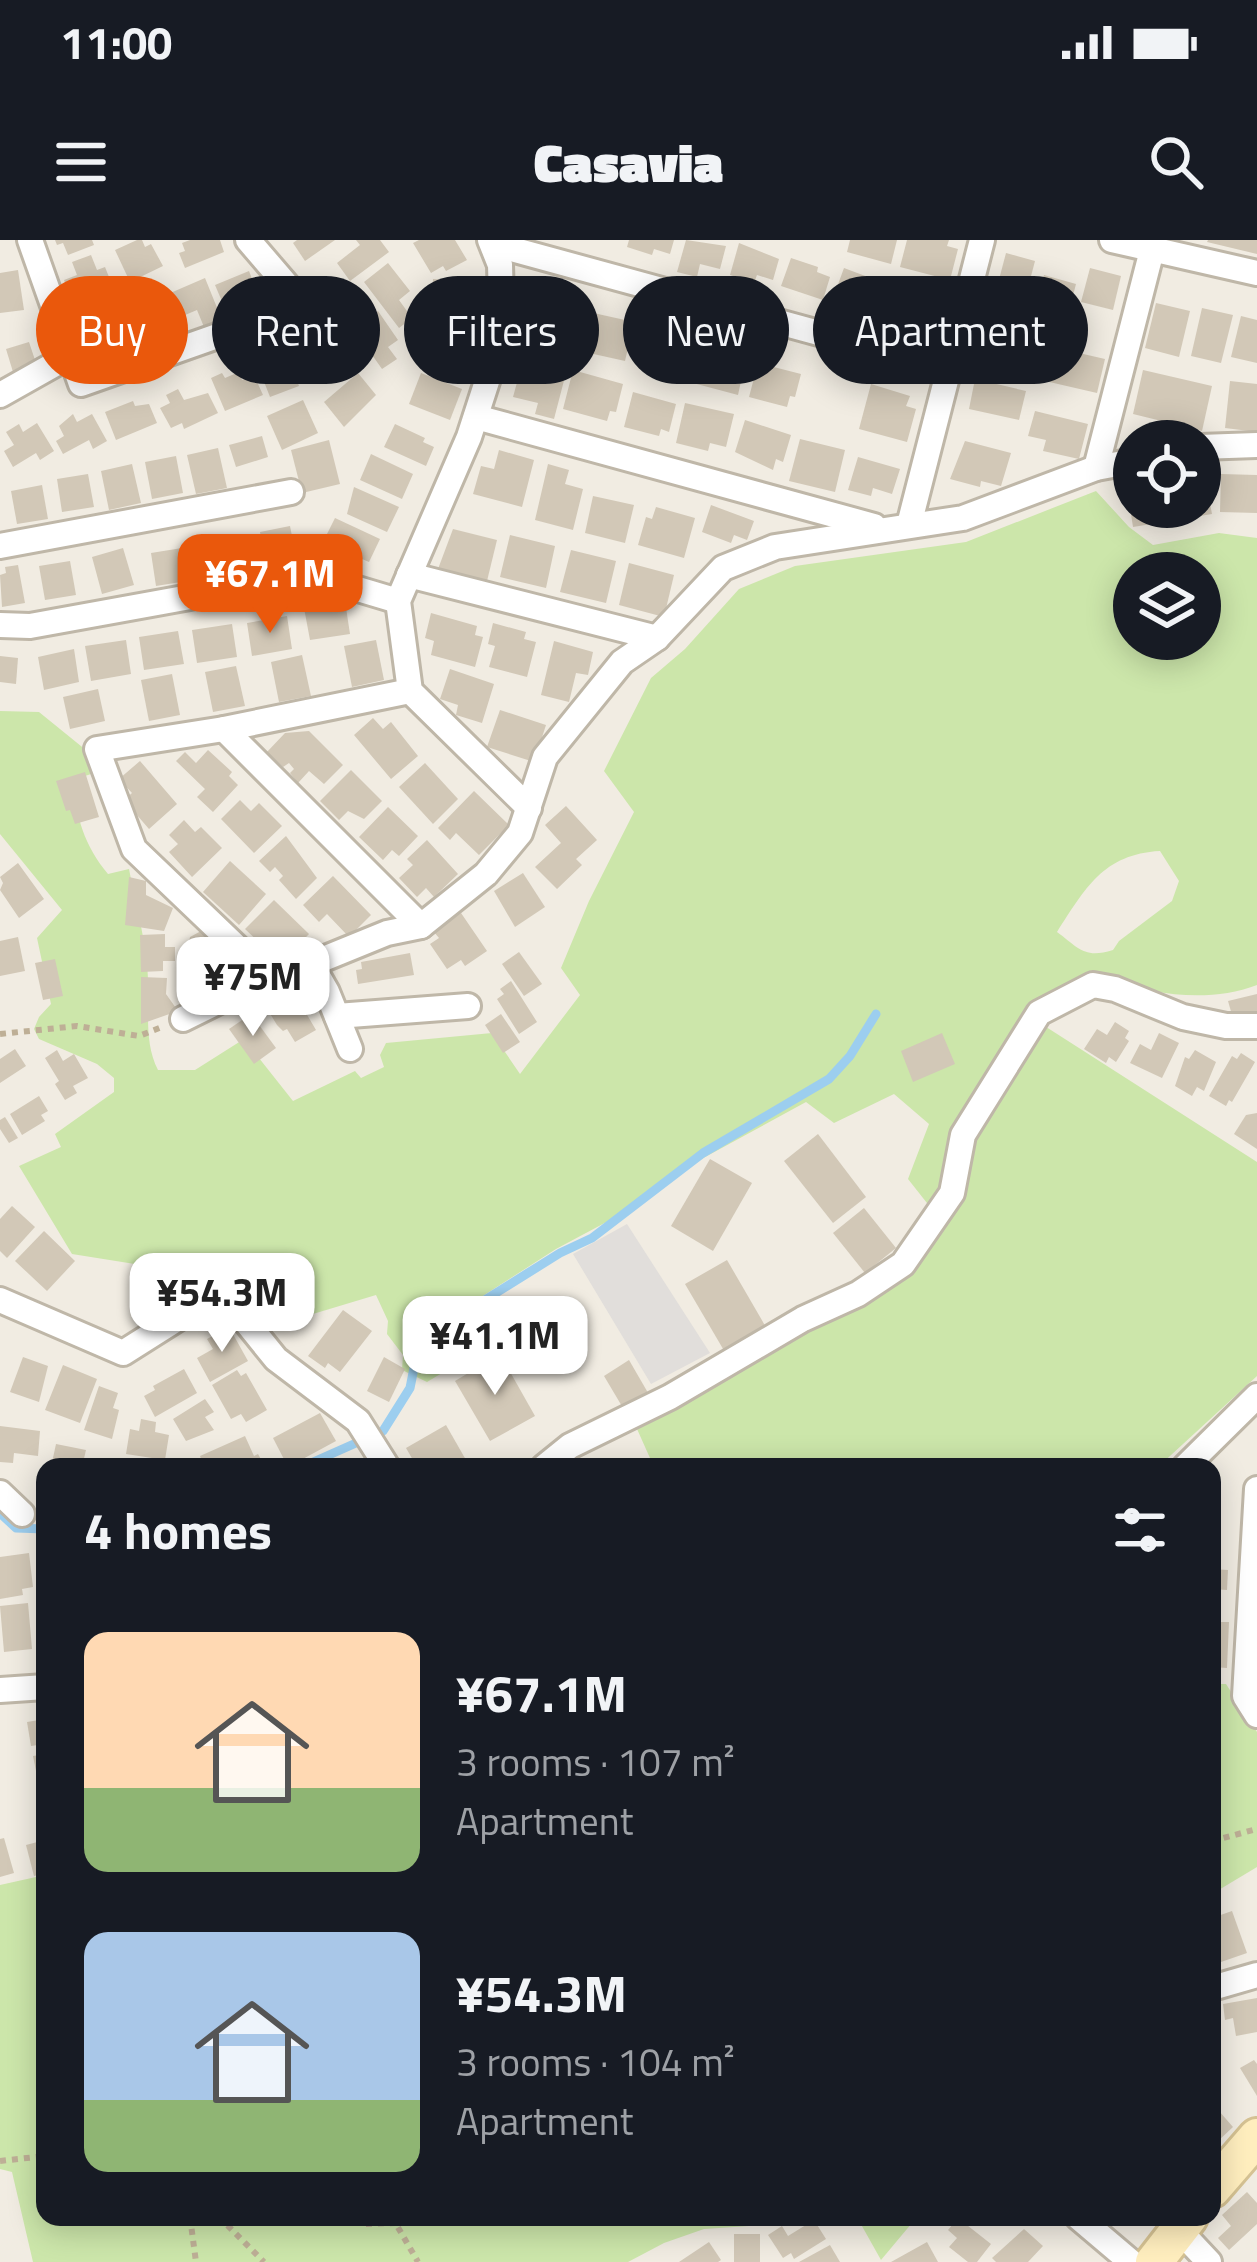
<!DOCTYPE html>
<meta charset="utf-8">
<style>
body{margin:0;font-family:"Titillium Web",sans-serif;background:#20242c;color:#f1f3f6;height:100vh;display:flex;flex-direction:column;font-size:45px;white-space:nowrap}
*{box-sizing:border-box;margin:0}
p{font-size:39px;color:#9ea1a6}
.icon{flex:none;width:66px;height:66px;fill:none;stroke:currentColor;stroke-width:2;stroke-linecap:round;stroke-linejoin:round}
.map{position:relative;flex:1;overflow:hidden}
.details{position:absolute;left:36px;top:1218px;width:1185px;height:768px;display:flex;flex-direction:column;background:#171b24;border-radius:24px;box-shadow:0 6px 30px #0003}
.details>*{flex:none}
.guide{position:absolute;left:36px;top:36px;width:1185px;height:108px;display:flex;gap:24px}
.controls{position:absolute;left:1113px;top:180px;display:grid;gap:24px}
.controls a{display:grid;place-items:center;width:108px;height:108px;border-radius:50%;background:#171b24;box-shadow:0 6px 30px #0003;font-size:60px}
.price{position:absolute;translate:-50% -102px;padding:0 27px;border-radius:24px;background:#fff;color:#222;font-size:39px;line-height:78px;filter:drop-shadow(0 3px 6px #0008)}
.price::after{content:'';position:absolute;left:50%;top:72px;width:36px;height:27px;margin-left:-18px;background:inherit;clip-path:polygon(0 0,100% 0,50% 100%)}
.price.selected{background:#ea580c;color:#fff}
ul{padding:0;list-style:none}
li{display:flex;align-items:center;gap:36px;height:300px;padding:0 48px}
li span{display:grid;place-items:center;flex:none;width:336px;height:240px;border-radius:24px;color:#555}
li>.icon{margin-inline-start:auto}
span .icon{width:144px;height:144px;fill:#fffc;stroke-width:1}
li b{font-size:51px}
h2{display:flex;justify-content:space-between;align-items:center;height:144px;padding:0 48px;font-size:51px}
.tag{padding:0 42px;border-radius:54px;background:#171b24;box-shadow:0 6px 30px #0003;font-size:42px;line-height:108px}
.tag.selected{background:#ea580c;color:#fff}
.status{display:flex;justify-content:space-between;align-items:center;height:84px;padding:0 60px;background:#171b24;direction:ltr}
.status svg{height:33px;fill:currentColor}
header{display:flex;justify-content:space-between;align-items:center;height:156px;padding:0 48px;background:#171b24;font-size:54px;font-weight:800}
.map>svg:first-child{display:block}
.green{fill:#cce6aa;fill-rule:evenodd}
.parking{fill:#e1dedb}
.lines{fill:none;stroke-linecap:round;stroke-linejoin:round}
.stream{stroke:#9cceef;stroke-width:9}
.building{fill:#d2c8b7}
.street-casing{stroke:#bfb7a8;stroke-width:30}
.secondary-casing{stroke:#d5c293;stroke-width:42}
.path{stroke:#beaf96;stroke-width:6;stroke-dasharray:6 6;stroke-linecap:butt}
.street{stroke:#fff;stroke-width:24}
.secondary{stroke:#ffeebe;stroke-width:36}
</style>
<div class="status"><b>11:00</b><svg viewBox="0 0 49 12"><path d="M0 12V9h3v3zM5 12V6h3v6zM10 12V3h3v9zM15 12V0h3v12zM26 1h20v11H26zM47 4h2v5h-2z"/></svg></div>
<header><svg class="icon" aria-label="menu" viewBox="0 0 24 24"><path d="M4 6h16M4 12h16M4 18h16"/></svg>Casavia<svg class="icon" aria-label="search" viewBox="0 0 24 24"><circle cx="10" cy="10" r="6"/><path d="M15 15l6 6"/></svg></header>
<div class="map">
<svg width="1257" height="2022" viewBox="0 0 1257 2022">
<rect width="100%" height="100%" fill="#f1ece2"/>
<g class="green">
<path d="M1096,251L1129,287L1153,305L1219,293L1257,298V745C1210,763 1156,755 1109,740L1029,776L1257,922V1136L1158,1227H654L633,1180L843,1055L938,977L908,939L929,884L894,854L834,883L806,862L696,922L614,978L556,1009L447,1079L453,1091L444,1097V1105L457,1124L427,1142L402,1130L403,1115L387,1094L388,1081L376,1055L273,1086L235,1040L72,1014L19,926L61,907L55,894L114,852V838L97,824L39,799L34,789L39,777L51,764L37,698L62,670L0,594V471L39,472L92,515L97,532L73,540C76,577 84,605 108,634L129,629C135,661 144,693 147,725C151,761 142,799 158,830H195L244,799L293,861L355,831L361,838L384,827L380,815L386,803L492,793L520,834L580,755L561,728L589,661L634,572L604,531L651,438L685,409L739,349L795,326L966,302ZM1134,333H1200V399H1134ZM1160,611L1179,641L1172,661L1119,701L1113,710C1084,719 1079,708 1057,692C1085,649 1103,614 1160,611Z"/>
<polygon points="1212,1444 1226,1444 1257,1492 1257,1627 1212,1654"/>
<polygon points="45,1635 45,1977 917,1977 881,2020 858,1979 704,1989 664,2003 628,2022 33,2022 12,1932 0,1929 0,1645"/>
</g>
<polygon class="parking" points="627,984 710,1113 651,1144 573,1014"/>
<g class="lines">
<g class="stream">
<polyline points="302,1227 383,1191 410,1148 418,1108 443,1086 560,1013 592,998 703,913 829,839 850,816 876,774"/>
<polyline points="0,1273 16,1288 45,1289"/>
</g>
</g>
<g class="building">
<polygon points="55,0 92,0 94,5 68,15 63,3 57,5"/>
<polygon points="137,0 142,0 145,7 151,4 163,26 130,42 115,10"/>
<polygon points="190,0 220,0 224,12 185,28 179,13 185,11 182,3"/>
<polygon points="297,0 335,0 305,21 293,3"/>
<polygon points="356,0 380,0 389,12 350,41 337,23 360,5"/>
<polygon points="419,0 455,0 467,20 446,31 443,26 431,33 413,3"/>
<polygon points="629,0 674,0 670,14 654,9 652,15 627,7"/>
<polygon points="686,0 726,6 720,29 700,24 697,37 677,32"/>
<polygon points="850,0 897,0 891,24 847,12"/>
<polygon points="907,0 949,0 947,6 958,9 950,40 900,27"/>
<polygon points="1208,0 1257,0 1257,14 1207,2"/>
<polygon points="739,3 779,19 773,40 757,35 754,43 730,35"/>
<polygon points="1006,13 1035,21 1025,59 996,51"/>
<polygon points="91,15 97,30 105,27 113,47 72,61 64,40 77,35 72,22"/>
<polygon points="791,18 818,27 817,32 830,37 823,60 781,46"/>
<polygon points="388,23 410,51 399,60 412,78 399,88 364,42"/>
<polygon points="844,28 868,37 864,50 883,57 875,80 866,77 862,90 826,77"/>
<polygon points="1090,28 1121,36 1113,70 1081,62"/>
<polygon points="18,30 24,70 0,73 0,33"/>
<polygon points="249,31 258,54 266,51 271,63 230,80 215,45"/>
<polygon points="1044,35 1076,44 1070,67 1053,63 1049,75 1035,70"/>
<polygon points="205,38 222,80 204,87 197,70 178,78 168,54"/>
<polygon points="433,39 461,41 458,83 431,81"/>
<polygon points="532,52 562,61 560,69 578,74 569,104 520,90"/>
<polygon points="892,54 942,64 933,106 885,92"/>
<polygon points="1156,63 1190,71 1179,117 1145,108"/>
<polygon points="144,68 163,104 131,116 128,108 104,118 92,88"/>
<polygon points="1202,68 1233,75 1221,123 1191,116"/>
<polygon points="378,71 398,100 388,107 397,119 382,129 358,95 367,88 362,82"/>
<polygon points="589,72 634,82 625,121 580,111"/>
<polygon points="1241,76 1257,80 1257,123 1231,117"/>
<polygon points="649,84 675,91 673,98 690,103 684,126 675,123 673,132 638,123"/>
<polygon points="988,88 1035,100 1031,117 1018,114 1015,125 981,116"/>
<polygon points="324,90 346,119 321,139 299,110"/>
<polygon points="434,93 470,105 462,133 425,122"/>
<polygon points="29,102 37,126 13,132 6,109"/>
<polygon points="703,103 739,112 736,124 744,127 738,155 693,143"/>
<polygon points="283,105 299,146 270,157 254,116"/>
<polygon points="1053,107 1105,119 1097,153 1045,141"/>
<polygon points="524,117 567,129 554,179 535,174 538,163 513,157"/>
<polygon points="758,123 801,134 795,157 790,156 787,167 749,157"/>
<polygon points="573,130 623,144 616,172 610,171 607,181 563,169"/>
<polygon points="1143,130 1212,146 1202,191 1133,174"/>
<polygon points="239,132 242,140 254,135 263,155 225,171 211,138 222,133 225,138"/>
<polygon points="358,133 376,155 344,187 324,162"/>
<polygon points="421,133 462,149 450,180 409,164"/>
<polygon points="975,139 1026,151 1019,180 969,169"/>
<polygon points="1230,141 1257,144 1257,192 1225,188"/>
<polygon points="871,144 910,156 906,166 916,169 907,202 859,189"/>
<polygon points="178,149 184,160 208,153 218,173 184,189 182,183 171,188 160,168 170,163 166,155"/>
<polygon points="633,152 676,164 669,192 661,189 659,196 624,187"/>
<polygon points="303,160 318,193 282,210 267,176"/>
<polygon points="133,161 135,166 149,164 157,183 116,200 105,172"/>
<polygon points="685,163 734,174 726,207 710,203 708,211 676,203"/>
<polygon points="1035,171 1088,184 1079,219 1043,211 1046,200 1028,196"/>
<polygon points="73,174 77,182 92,174 107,201 93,209 89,200 63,214 56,201 64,196 59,186"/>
<polygon points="745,180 791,195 783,222 776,219 773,230 735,212"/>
<polygon points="37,183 54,211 40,220 36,213 13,227 4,211 14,205 6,192 19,184 23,192"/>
<polygon points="395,184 425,198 423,202 434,207 426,226 384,207"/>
<polygon points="262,196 268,217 236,227 229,205"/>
<polygon points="800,199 845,210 835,252 789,241"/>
<polygon points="329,200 340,244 302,253 291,210"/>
<polygon points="965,201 1011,213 1001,246 981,241 980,247 950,239"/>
<polygon points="218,208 227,248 196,254 187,215"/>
<polygon points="499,210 534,220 522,267 473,254 481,226 494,229"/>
<polygon points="371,214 413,234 402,259 360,240"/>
<polygon points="176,216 183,253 152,259 145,222"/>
<polygon points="858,217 900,229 892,254 873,248 871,256 848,250"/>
<polygon points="132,224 141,263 109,270 101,231"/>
<polygon points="548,224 569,230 565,244 583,249 573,290 535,280"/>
<polygon points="88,234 94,267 62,272 57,239"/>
<polygon points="1221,234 1257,235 1257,273 1220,272"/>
<polygon points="1205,237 1212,274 1133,287 1126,242 1134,240 1134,267 1200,267 1200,238"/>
<polygon points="42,245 48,279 17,284 11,251"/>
<polygon points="354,247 399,267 387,292 347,274"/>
<polygon points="593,256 634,265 625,303 585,293"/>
<polygon points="711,265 754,281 747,300 734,295 731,303 702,292"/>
<polygon points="656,267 695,278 684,318 638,305 646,277 652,279"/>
<polygon points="335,278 380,299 369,322 323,302"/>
<polygon points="290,286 296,316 266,322 260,292"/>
<polygon points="453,289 497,300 487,341 438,329"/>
<polygon points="236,294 242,328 211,333 205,299"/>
<polygon points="510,295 555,306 546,348 500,337"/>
<polygon points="123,308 134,345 102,354 92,317"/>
<polygon points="182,308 187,341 156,346 151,313"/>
<polygon points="571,310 616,321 606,363 560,352"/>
<polygon points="70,321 76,355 45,360 39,326"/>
<polygon points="629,323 674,335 664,377 619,365"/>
<polygon points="18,325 25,363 2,367 0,335 6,333 5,327"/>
<polygon points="345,361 350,394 310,400 304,368"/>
<polygon points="431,373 477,386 475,395 483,397 475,427 431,415 434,401 425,398"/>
<polygon points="287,376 292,409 252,416 247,383"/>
<polygon points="493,383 526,392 524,399 536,402 527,437 489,427 495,406 488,404"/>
<polygon points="232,384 237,417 197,423 192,390"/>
<polygon points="178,391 184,424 144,430 139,397"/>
<polygon points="126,400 131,434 91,441 85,406"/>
<polygon points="376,400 384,440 352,447 344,406"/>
<polygon points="554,401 593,412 588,435 576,433 569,462 541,455"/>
<polygon points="74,409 79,442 44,450 38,417"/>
<polygon points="302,415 311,456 279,462 271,422"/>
<polygon points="0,416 18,418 16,444 0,442"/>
<polygon points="236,426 245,466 213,472 205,432"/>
<polygon points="450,429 494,444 482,483 456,475 458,465 440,459"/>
<polygon points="172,434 180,475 149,481 141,440"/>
<polygon points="98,449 105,481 70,489 63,457"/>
<polygon points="500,470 546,485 534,522 487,507"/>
<polygon points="373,478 383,489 391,482 418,516 391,539 354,495"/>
<polygon points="309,491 343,525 324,544 309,531 298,543 290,533 294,529 289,523 283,527 267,512 285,493"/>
<polygon points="208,510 232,532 229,536 238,545 213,572 197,557 205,549 176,521 185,512 196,523"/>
<polygon points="140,521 177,564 149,589 124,560 132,553 119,539"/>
<polygon points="425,523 458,559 433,584 399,547"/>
<polygon points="351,530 382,561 364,579 348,571 339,580 320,561"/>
<polygon points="85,532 99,577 75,584 70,570 66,571 56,541"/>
<polygon points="474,551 509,585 479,615 456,593 450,600 438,588"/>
<polygon points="240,560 251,571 259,563 282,586 254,613 221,579"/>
<polygon points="566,566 597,600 576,619 582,625 557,649 535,627 561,603 545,585"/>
<polygon points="388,567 418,596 399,616 392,610 383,620 359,597"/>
<polygon points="184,580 195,592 201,587 222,608 192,637 169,612 178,604 169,595"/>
<polygon points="286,596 317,638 296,659 279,640 283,636 275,627 270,632 259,621"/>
<polygon points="427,600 458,634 434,657 426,648 417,657 399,638 413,625 407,619"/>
<polygon points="230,621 266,654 239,685 203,652"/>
<polygon points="18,623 44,659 19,678 0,650 3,643 0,637"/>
<polygon points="523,633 545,667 515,687 494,651"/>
<polygon points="333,636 371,675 349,697 327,674 319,682 303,665"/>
<polygon points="129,637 146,641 146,655 173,668 164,691 125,685"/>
<polygon points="274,660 309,694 281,723 245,689"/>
<polygon points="461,673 487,711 465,726 461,720 447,729 430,704 439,698 434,692"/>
<polygon points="201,691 228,738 203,752 185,723 195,718 188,707 190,697"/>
<polygon points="165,694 165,707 175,707 175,721 163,721 163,731 141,732 140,695"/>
<polygon points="18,697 25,731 0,736 0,701"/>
<polygon points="519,712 542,744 524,756 502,724"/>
<polygon points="410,713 414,735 358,744 356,730 362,729 361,722"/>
<polygon points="55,719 63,756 43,760 35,723"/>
<polygon points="141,737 167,738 166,754 178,771 141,784"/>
<polygon points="511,741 537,782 519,794 497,759 504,754 500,749"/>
<polygon points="293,751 316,790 295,802 287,789 283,791 277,785 266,767"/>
<polygon points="1257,754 1257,774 1232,775 1228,761"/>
<polygon points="251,774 276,808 254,824 229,789"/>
<polygon points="501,774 520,802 503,813 485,785"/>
<polygon points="1115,782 1129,791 1125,798 1129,801 1116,822 1109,817 1106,823 1084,809 1097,789 1107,795"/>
<polygon points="942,793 955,824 913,842 901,811"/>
<polygon points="1159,793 1179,803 1162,838 1130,823 1140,804 1151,810"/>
<polygon points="15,809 26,826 0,843 0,819"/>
<polygon points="57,810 63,821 74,814 88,838 73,846 77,853 65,860 55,844 59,841 45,818"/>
<polygon points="1195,810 1216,822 1204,851 1197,847 1192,856 1175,846 1185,817 1189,819"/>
<polygon points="1241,813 1255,822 1232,862 1229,860 1226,866 1209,856 1232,816 1237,819"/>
<polygon points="39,856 48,871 41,875 45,881 22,895 10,874"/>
<polygon points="1257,873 1257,909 1234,894 1246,875"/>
<polygon points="5,877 18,898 9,903 0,889 0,880"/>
<polygon points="818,894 866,957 833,983 784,921"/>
<polygon points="710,919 752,943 713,1011 671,986"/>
<polygon points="12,966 35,987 7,1018 0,1011 0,979"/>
<polygon points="864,968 896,1008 865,1033 833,993"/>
<polygon points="44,991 75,1021 47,1051 15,1021"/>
<polygon points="727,1020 767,1089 726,1114 685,1044"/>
<polygon points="343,1070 372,1091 340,1132 328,1123 325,1128 308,1116"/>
<polygon points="229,1087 248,1121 210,1142 197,1118 213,1109 207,1099"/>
<polygon points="500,1114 535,1176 490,1201 455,1141"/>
<polygon points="23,1117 48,1126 39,1162 10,1152"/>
<polygon points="384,1117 405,1129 389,1162 367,1151"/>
<polygon points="629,1120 651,1158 626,1173 604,1136"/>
<polygon points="63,1125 97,1139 80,1183 45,1170"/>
<polygon points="184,1129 197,1153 155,1177 144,1156 155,1150 153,1146"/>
<polygon points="237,1130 241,1136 246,1133 267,1170 246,1182 241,1174 231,1179 212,1145"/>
<polygon points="99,1146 118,1153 113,1168 119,1170 112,1199 84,1190"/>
<polygon points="205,1159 214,1172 205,1177 214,1190 186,1201 173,1179"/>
<polygon points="320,1173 336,1201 288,1227 273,1198"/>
<polygon points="141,1179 156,1182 155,1192 169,1195 164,1226 151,1224 152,1218 126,1214 130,1189 139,1191"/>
<polygon points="446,1185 470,1227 417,1227 406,1208"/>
<polygon points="0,1186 40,1191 38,1216 14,1213 13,1223 0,1222"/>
<polygon points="245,1196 254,1216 258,1214 263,1223 253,1227 204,1227 200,1216"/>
<polygon points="56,1204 86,1210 82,1227 51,1227"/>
<polygon points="29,1313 33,1347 22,1349 23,1355 0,1359 0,1317"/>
<polygon points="1212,1329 1228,1330 1227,1350 1212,1349"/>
<polygon points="28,1363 32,1409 4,1412 0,1366"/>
<polygon points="1212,1382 1229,1382 1227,1428 1212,1427"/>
<polygon points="45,1479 45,1504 31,1506 27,1482"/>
<polygon points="45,1514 45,1556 41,1556 33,1516"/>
<polygon points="4,1598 14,1633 0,1637 0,1599"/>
<polygon points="45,1600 45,1633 34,1636 26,1605"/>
<polygon points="1232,1671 1247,1713 1221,1722 1212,1697 1212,1678"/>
<polygon points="1257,1758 1257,1792 1236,1796 1233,1778 1225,1780 1223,1764"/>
<polygon points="1254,1820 1257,1824 1257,1856 1240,1828"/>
<polygon points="1212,1863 1233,1887 1218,1901 1212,1894"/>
<polygon points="1247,1952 1257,1963 1257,1984 1229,2010 1218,1998 1231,1986 1222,1975"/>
<polygon points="958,1978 991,2004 977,2022 968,2022 949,2007 957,1998 948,1990"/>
<polygon points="814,1980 826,1999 794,2019 791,2013 783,2018 768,1995 782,1986 788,1996"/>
<polygon points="1024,1989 1043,2006 1028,2022 996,2022 992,2018"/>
<rect x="734" y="1994" width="26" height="28"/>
<polygon points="709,2002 721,2020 718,2022 679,2022"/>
<polygon points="927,2002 938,2022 891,2022"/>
<polygon points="830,2005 840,2022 799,2022"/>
</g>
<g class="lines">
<defs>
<g id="street">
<polyline points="30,0 81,144 240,88"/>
<polyline points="248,0 297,57"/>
<polyline points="490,0 500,25 502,95 469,197 398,361 410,451 529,568"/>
<polyline points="494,0 515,10 947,128"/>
<polyline points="1112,0 1257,33"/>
<polyline points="0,155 71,115"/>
<polyline points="476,177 874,286"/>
<polyline points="1200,207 1257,205"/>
<polyline points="1096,228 1152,10"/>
<polyline points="909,285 982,0"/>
<polyline points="0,306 291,252"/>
<polyline points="409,335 657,398"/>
<polyline points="0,385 30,386 311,335 398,361"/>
<polyline points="224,489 421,686"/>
<polyline points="311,724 327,752 350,809"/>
<polyline points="268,737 134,609 97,509 224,489 410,451"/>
<polyline points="337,776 468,766"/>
<polyline points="183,779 268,737 311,724 387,693 421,686 486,634 520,593 545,517 622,422 657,398 723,328 775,307 963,278 1096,228 1134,221"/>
<polyline points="0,1060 123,1113 221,1051 276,1119 358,1181 387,1227"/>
<polyline points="544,1227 570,1206 670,1157 803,1079 858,1054 903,1024 952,953 963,895 1039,773 1093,745 1115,749 1183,777 1226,786 1257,786"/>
<polyline points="1185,1227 1257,1156"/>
<polyline points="1257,1249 1245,1456 1257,1475"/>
<polyline points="0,1253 22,1274"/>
<polyline points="0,1450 45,1447"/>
<polyline points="1212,1748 1257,1735"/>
<polyline points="1078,1977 1131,2022"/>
<polyline points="1179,1990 1209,2022"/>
</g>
<g id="secondary">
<polyline points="1212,1949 1257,1897"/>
<polyline points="1154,2022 1189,1977"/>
</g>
</defs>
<use href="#street" class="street-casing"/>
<use href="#secondary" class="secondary-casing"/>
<g class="path">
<polyline points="0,794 77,786 139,796 162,787"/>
<polyline points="1212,1601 1257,1589"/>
<polyline points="0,1921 45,1916"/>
<polyline points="190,1977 196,2022"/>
<polyline points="219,1977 264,2022"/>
<polyline points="358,1977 362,1984 395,1983"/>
<polyline points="392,1977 418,2022"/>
</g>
<use href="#street" class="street"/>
<use href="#secondary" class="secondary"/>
</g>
</svg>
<div class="controls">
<a><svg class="icon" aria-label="locate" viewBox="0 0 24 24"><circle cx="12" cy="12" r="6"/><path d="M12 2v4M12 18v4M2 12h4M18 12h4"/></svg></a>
<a><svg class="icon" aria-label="layers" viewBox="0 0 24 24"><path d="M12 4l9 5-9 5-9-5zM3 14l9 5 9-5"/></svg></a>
</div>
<b class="price selected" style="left:270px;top:396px">¥67.1M</b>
<b class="price" style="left:253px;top:799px">¥75M</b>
<b class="price" style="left:222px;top:1115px">¥54.3M</b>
<b class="price" style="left:495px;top:1158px">¥41.1M</b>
<div class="guide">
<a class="tag selected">Buy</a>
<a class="tag">Rent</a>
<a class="tag">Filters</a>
<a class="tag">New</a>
<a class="tag">Apartment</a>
</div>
<section class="details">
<h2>4 homes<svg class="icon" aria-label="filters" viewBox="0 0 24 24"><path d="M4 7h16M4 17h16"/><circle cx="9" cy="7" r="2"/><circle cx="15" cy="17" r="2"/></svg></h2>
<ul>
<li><span style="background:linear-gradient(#ffd9b3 65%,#8fb573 0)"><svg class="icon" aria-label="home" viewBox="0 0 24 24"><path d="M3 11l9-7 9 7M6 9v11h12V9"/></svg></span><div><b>¥67.1M</b><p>3 rooms · 107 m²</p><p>Apartment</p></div></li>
<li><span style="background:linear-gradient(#a9c7e8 70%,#8fb573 0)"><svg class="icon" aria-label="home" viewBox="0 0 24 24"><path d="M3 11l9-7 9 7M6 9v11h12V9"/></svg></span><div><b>¥54.3M</b><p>3 rooms · 104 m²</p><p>Apartment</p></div></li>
</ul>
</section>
</div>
